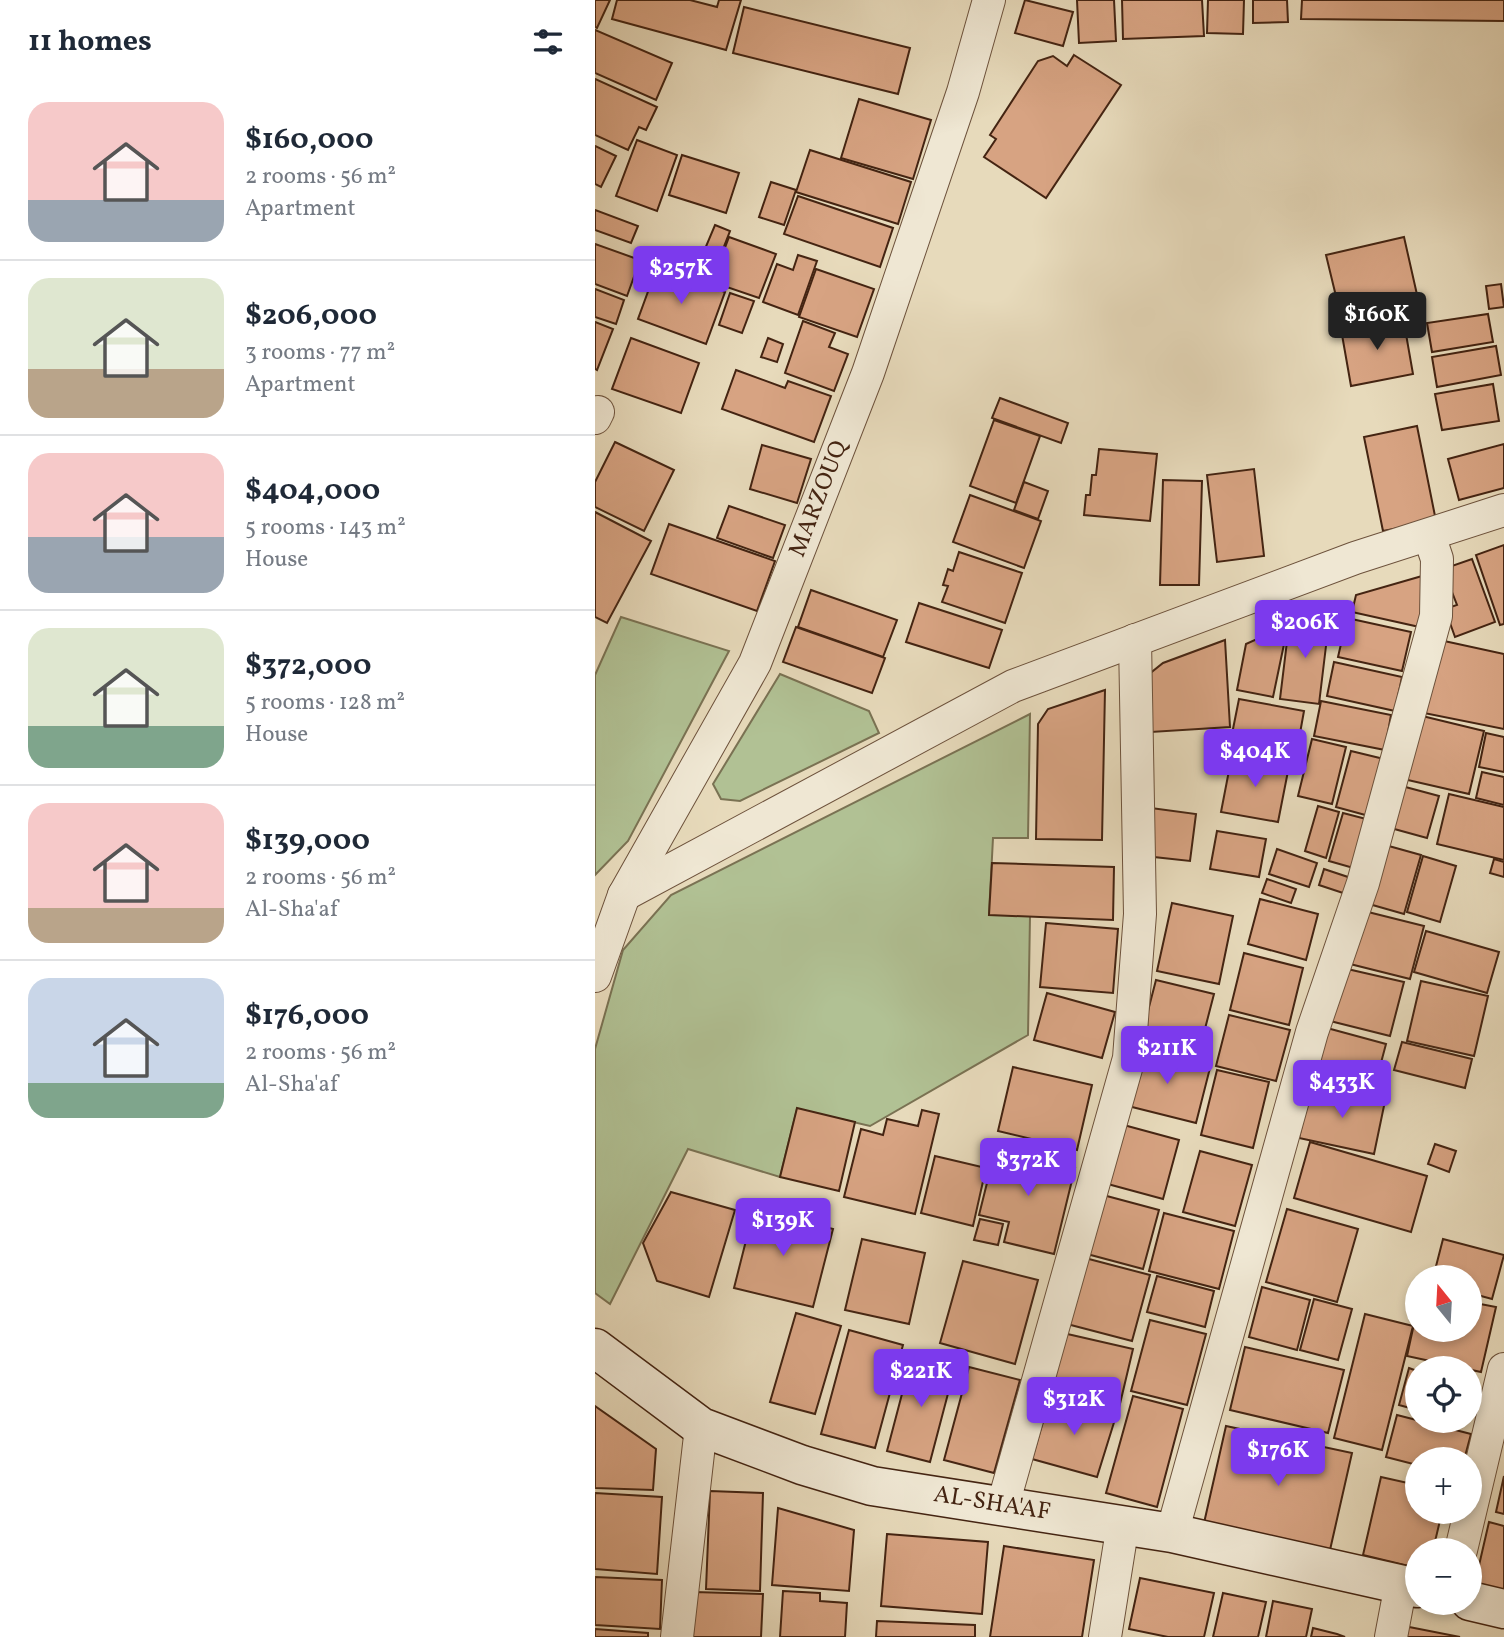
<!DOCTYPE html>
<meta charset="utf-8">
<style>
body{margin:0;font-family:Vollkorn,serif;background:#f6f6f7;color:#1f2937;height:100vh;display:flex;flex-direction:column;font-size:26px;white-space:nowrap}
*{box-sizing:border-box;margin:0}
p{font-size:23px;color:#747a83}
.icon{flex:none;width:38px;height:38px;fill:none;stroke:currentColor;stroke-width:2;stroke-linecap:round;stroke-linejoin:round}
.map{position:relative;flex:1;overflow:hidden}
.drawer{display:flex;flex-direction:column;background:#fff;width:595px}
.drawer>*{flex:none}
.needle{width:46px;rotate:342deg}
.tools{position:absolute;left:810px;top:1265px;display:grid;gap:14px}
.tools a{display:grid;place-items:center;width:77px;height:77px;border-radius:50%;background:#fff;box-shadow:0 4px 10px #0003;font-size:35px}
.price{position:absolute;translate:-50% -60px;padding:0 16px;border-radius:7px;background:#7c3aed;color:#fff;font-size:23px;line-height:46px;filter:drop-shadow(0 2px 4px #0008)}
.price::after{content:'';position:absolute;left:50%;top:42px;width:21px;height:16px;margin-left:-10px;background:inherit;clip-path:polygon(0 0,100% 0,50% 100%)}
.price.active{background:#222;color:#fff}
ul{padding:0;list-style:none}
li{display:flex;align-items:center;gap:21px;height:175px;padding:0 28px}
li+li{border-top:2px solid #e0e1e3}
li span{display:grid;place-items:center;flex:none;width:196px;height:140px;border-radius:21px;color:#555}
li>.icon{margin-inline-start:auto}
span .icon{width:84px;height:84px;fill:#fffc;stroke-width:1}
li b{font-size:30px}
h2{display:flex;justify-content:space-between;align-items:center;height:84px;padding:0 28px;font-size:30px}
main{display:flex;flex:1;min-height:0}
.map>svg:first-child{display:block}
.green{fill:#b1c194;stroke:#7a7253;stroke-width:2}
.building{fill:#d7a382;stroke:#442412;stroke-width:2}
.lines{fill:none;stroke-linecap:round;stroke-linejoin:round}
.street-casing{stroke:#6d523c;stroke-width:34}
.secondary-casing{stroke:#442412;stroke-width:41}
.street{stroke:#efe7d3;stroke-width:32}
.secondary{stroke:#efe7d3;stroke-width:38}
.labels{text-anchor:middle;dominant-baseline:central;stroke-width:5;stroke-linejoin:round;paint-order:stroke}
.street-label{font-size:24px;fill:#442412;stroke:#efe7d3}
</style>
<main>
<section class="drawer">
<h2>11 homes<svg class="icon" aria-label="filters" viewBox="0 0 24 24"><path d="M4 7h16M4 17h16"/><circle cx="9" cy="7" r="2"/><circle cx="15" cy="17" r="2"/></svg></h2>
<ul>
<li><span style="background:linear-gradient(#f6c9c9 70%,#9aa5b1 0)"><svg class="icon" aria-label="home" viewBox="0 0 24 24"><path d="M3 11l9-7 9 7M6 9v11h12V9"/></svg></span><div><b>$160,000</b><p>2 rooms · 56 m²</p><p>Apartment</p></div></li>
<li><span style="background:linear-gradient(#dfe7d0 65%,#b9a48a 0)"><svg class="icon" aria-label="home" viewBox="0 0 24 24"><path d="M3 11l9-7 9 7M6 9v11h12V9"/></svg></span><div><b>$206,000</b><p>3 rooms · 77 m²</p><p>Apartment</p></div></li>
<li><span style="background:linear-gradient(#f6c9c9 60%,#9aa5b1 0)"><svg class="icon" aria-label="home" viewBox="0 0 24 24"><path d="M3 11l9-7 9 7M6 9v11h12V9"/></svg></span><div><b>$404,000</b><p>5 rooms · 143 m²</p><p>House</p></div></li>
<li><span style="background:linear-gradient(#dfe7d0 70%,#7fa58c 0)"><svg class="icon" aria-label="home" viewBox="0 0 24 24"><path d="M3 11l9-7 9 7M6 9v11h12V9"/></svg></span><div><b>$372,000</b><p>5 rooms · 128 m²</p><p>House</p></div></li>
<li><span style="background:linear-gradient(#f6c9c9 75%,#b9a48a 0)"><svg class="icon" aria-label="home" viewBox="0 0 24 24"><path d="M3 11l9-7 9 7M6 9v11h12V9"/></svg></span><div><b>$139,000</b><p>2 rooms · 56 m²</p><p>Al-Sha'af</p></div></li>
<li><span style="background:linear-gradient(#c9d6e8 75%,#7fa58c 0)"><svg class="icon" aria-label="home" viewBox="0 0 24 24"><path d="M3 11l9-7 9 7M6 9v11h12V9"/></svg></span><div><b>$176,000</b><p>2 rooms · 56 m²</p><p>Al-Sha'af</p></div></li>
</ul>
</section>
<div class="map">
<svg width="909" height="1637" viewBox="0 0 909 1637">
<rect width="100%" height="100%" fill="#e7dabb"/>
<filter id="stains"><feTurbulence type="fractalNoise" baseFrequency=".00286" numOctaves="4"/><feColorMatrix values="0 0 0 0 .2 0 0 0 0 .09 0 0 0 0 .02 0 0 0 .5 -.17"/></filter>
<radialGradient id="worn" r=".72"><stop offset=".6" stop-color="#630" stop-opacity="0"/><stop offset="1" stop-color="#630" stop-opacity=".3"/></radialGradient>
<g class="green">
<polygon points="26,617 134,651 33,841 0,875 0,675"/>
<polygon points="185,674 274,711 284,733 145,801 126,799 118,784"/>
<polygon points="435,714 433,838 398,838 394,914 435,916 433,1035 275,1126 202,1109 185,1177 93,1149 15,1304 0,1293 0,1049 28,950 76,895"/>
</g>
<g class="building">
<polygon points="0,0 15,0 2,28 0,27"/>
<polygon points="22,0 95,0 122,7 124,0 146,0 131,50 17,19"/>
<polygon points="430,0 478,12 468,46 420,33"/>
<polygon points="482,0 519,0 521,41 484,43"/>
<polygon points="527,0 607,0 609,36 528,39"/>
<polygon points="613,0 649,0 648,34 612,33"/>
<polygon points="658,0 692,0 693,22 658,23"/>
<polygon points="707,0 909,0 909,21 706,19"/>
<polygon points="149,7 315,48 303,94 138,53"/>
<polygon points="0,30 77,63 61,100 0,73"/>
<polygon points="479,55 526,85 451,198 389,157 401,139 395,135 443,61 458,56 472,66"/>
<polygon points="0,79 62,107 51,130 44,127 33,150 0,135"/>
<polygon points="264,99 336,120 318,179 246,158"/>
<polygon points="42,140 82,155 62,211 21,196"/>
<polygon points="0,146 21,156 6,187 0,184"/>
<polygon points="215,150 316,182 303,224 201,192"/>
<polygon points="87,155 144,173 131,213 74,195"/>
<polygon points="176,182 201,190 189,225 164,217"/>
<polygon points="203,196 298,228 285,267 189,234"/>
<polygon points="0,210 43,226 36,243 0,230"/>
<polygon points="120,225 135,231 123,262 107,256"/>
<polygon points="134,237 181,254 164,298 117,282"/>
<polygon points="809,237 823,299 746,317 731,255"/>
<polygon points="0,244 45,260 32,296 0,284"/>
<polygon points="203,255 222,261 203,315 168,302 182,264 198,270"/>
<polygon points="62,267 130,292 111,344 43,319"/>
<polygon points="221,269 279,289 262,337 204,317"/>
<polygon points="906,284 909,307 894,309 891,286"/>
<polygon points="0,289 29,300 21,324 0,317"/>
<polygon points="135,293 159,301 147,333 124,325"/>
<polygon points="893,314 898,342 837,352 832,323"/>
<polygon points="808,317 818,374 756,386 746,329"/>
<polygon points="208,321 240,333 234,347 253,354 239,391 190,373"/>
<polygon points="0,322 18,329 2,370 0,369"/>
<polygon points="36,338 104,363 86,413 17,389"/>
<polygon points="173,338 188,344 182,362 166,357"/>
<polygon points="901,346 906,375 842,387 837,357"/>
<polygon points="141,370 190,388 193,381 236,396 219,442 127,409"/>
<polygon points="898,384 904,421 847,430 840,394"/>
<polygon points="405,398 473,423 466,443 397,418"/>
<polygon points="399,420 445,436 421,503 375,486"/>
<polygon points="822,426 841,521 788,531 769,437"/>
<polygon points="20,442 79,470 49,531 0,507 0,482"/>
<polygon points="909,444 909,488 864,500 853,459"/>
<polygon points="167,445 216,459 202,503 155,489"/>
<polygon points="504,449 562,454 555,521 489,515 491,495 495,495 497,475 501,475"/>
<polygon points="659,469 669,556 622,562 612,475"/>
<polygon points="568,480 607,481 604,585 565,585"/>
<polygon points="429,482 453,491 443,519 419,510"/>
<polygon points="375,495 446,521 429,568 358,542"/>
<polygon points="134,506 190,525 178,558 122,538"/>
<polygon points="0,512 56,541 12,623 0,617"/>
<polygon points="74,524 180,561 162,611 56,574"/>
<polygon points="909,545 909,624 905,625 881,555"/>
<polygon points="364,552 427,573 410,623 347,602 353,586 348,585 353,569 358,571"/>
<polygon points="877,559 900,622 860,637 850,609 862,605 848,569"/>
<polygon points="841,572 829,628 757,612 761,595"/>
<polygon points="216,590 302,620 288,657 203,627"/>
<polygon points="324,603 407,630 394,668 311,642"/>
<polygon points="695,617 734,621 724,704 685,699"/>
<polygon points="752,618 816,632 807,671 743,657"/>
<polygon points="693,625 678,697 642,690 651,644"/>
<polygon points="201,627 290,658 277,693 188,662"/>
<polygon points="840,639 909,654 909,729 824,712"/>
<polygon points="630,640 635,727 556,732 553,675 568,663"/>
<polygon points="739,662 807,677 800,711 732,696"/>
<polygon points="510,690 507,840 441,839 443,724 453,709"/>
<polygon points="644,699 709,711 700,761 634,749"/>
<polygon points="726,701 796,715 790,750 719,736"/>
<polygon points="819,714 889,731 874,794 804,778"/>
<polygon points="891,733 909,737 909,772 884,767"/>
<polygon points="717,739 751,747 737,804 703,796"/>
<polygon points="756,751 789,759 774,816 741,807"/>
<polygon points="637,755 694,766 683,822 626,812"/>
<polygon points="887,772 909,777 909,805 881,798"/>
<polygon points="803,785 844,796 832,838 792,827"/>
<polygon points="854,794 909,807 909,860 842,844"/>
<polygon points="723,806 744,812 731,858 710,851"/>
<polygon points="556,808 601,814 595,861 550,856"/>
<polygon points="748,813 775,820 762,869 734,861"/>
<polygon points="622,831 671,839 664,877 615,869"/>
<polygon points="783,843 826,855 809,914 767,902"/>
<polygon points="682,849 722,863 714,887 674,874"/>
<polygon points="828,856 861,866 845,922 812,912"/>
<polygon points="899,859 909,862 909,877 895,873"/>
<polygon points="397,863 519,867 518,920 394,915"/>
<polygon points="729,869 756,878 751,894 724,885"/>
<polygon points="672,879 701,889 696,903 667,893"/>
<polygon points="665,899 723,914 711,960 653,944"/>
<polygon points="577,903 638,916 624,984 562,971"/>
<polygon points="765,910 829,926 815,979 751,963"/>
<polygon points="451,923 523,929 518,993 445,987"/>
<polygon points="831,931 904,952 892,993 819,972"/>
<polygon points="649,953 708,968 694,1025 635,1010"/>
<polygon points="748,968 809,982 795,1036 735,1021"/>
<polygon points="561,980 619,994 605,1048 547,1034"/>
<polygon points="826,981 893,996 879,1056 812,1041"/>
<polygon points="452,993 520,1012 507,1058 439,1040"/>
<polygon points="634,1015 695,1030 681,1081 621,1066"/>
<polygon points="732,1028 791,1044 779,1089 719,1073"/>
<polygon points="807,1042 877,1059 870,1088 799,1070"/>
<polygon points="543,1049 615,1068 601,1123 529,1105"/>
<polygon points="418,1067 497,1085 482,1150 403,1131"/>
<polygon points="622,1070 674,1082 658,1148 606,1135"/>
<polygon points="716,1085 790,1101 779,1154 704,1138"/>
<polygon points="202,1108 260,1122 244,1191 185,1177"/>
<polygon points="327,1110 344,1114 320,1214 249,1197 266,1129 288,1135 292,1119 323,1126"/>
<polygon points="525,1124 584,1140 568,1199 509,1183"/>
<polygon points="715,1142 832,1176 816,1232 699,1198"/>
<polygon points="840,1144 861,1151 854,1172 833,1164"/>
<polygon points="401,1147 480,1168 459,1254 409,1242 414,1222 384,1215"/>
<polygon points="605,1151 657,1165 640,1226 588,1212"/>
<polygon points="340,1156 391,1168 378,1226 326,1213"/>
<polygon points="76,1192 140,1210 114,1297 62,1281 48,1243"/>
<polygon points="508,1195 564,1210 548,1269 492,1254"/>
<polygon points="159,1209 238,1229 218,1307 139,1288"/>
<polygon points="692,1209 763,1229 742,1302 671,1282"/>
<polygon points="569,1213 639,1231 624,1289 554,1271"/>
<polygon points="385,1219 408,1224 403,1245 379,1240"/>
<polygon points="267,1239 330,1253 314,1324 250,1310"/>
<polygon points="848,1239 909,1255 897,1299 875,1293 875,1278 838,1278"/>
<polygon points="490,1258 555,1275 537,1341 472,1324"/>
<polygon points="368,1261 443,1280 420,1364 345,1343"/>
<polygon points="562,1276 619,1291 610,1327 552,1312"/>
<polygon points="667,1287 715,1300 702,1350 654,1337"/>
<polygon points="719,1299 757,1309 743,1360 705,1350"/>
<polygon points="875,1302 901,1307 886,1372 812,1356 822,1310 822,1330 875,1330"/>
<polygon points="201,1313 246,1326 220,1414 175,1402"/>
<polygon points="770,1314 818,1326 787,1450 739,1438"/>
<polygon points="555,1320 611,1334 592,1405 536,1391"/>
<polygon points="254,1330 308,1345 280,1448 226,1434"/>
<polygon points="468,1333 538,1349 524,1408 454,1391"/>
<polygon points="650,1347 749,1370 733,1433 635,1410"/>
<polygon points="317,1356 360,1367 335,1462 292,1451"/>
<polygon points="374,1367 425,1380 399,1473 349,1460"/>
<polygon points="814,1368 822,1371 822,1410 804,1405"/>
<polygon points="875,1385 883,1387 875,1416"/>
<polygon points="538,1396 588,1409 562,1507 511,1493"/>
<polygon points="455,1397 521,1416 502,1477 437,1459"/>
<polygon points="0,1406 61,1449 58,1490 0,1488"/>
<polygon points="802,1415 876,1434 869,1460 822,1460 822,1465 791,1457"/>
<polygon points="631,1426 757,1453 735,1550 609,1523"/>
<polygon points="909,1476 909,1514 901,1512"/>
<polygon points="786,1477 822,1485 822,1512 847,1512 838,1550 822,1550 822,1568 768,1555"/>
<polygon points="115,1491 168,1493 165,1591 111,1589"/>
<polygon points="0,1493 67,1497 62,1574 0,1569"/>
<polygon points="183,1508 259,1530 254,1591 177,1585"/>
<polygon points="894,1522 909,1526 909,1594 879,1587"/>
<polygon points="292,1534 393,1542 387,1614 286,1606"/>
<polygon points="409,1546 499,1560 487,1637 395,1637"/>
<polygon points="0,1577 67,1580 65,1629 0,1625"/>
<polygon points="545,1578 619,1593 609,1637 573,1637 534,1629"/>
<polygon points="188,1591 225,1593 225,1601 252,1603 250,1637 185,1637"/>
<polygon points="99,1592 168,1594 166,1637 98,1637"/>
<polygon points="628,1593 671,1602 663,1637 618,1637"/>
<polygon points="678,1601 717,1609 711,1637 671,1637"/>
<polygon points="282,1621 380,1625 380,1637 281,1637"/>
<polygon points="804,1625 865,1637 801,1637"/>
<polygon points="718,1628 742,1634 750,1637 716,1637"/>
<polygon points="0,1629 53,1633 53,1637 0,1637"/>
</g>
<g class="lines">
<defs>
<g id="street">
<polyline points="0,418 3,412"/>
<polyline points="29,895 418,686 760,558 909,510"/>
<polyline points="0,976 29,895 160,663 273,373 368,92 394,0"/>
<polyline points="408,1505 534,1058 545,914 540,640"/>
<polyline points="577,1533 717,1032 768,883 841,616 842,559 834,535"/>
<polyline points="866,1550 909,1369"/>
<polyline points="82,1637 106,1427"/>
<polyline points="510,1637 528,1524"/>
<polyline points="796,1637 806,1584"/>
</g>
<g id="secondary">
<polyline points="0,1348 106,1427 207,1465 277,1486 577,1533 822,1588"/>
<polyline points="875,1601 909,1609"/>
</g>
</defs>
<use href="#street" class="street-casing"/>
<use href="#secondary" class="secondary-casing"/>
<use href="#street" class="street"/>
<use href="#secondary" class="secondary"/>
</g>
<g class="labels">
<g class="street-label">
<text transform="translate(224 499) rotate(-69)">MARZOUQ</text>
<text transform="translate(397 1504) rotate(9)">AL-SHA'AF</text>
</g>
</g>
<rect width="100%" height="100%" filter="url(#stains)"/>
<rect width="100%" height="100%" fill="url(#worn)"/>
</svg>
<div class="tools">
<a><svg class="needle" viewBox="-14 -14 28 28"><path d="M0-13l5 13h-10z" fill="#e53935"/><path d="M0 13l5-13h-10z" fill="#747a83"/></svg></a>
<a><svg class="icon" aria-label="locate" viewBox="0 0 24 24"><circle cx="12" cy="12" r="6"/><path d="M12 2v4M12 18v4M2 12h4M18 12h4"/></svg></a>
<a>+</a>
<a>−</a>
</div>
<b class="price" style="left:86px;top:306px">$257K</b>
<b class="price active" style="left:782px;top:352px">$160K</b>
<b class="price" style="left:710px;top:660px">$206K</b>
<b class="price" style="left:660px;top:789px">$404K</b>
<b class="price" style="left:572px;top:1086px">$211K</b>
<b class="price" style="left:747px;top:1120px">$433K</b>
<b class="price" style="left:433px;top:1198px">$372K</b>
<b class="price" style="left:188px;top:1258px">$139K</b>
<b class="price" style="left:326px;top:1409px">$221K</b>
<b class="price" style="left:479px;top:1437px">$312K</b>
<b class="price" style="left:683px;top:1488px">$176K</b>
</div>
</main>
